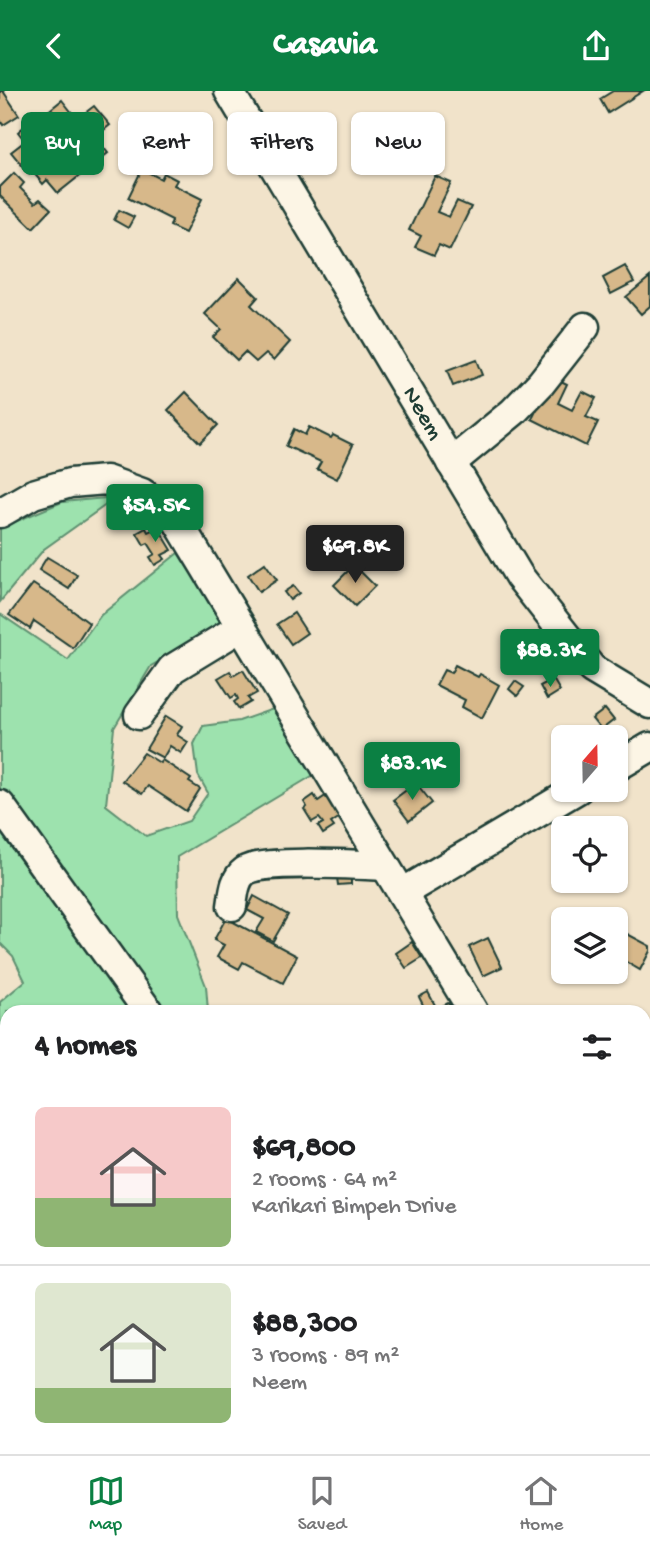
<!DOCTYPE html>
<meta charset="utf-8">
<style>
body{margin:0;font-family:"Gochi Hand",sans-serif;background:#f2f2f2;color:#202124;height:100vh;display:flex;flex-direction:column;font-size:26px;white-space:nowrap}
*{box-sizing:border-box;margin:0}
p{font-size:23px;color:#757577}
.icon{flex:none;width:38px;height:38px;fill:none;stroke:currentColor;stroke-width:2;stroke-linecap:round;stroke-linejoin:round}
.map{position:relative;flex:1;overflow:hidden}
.drawer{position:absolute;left:0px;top:914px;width:651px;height:450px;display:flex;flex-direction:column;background:#fff;border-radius:21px 21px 0 0;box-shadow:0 2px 5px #0004}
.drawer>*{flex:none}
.hud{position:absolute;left:21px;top:21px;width:609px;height:63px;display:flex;gap:14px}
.needle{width:46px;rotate:20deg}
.controls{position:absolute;left:551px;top:634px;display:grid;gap:14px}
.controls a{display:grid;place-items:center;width:77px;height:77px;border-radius:10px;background:#fff;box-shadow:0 2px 5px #0004;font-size:35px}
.price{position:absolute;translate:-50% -60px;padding:0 16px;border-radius:7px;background:#0b8043;color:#fff;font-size:23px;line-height:46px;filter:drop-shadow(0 2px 4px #0008)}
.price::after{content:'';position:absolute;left:50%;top:42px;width:21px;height:16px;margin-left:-10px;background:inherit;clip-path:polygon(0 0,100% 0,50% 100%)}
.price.active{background:#222;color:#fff}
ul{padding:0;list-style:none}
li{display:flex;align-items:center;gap:21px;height:175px;padding:0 35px}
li+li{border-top:2px solid #e0e0e0}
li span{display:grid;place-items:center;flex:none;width:196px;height:140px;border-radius:10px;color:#555}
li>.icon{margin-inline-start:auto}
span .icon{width:84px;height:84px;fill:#fffc;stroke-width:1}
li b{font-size:30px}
h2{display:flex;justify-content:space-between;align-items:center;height:84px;padding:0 35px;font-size:30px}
.tag{padding:0 24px;border-radius:10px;background:#fff;box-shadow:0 2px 5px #0004;font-size:24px;line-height:63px}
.tag.active{background:#0b8043;color:#fff}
header{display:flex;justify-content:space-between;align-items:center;height:91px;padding:0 35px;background:#0b8043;color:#fff;font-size:32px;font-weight:700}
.tab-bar{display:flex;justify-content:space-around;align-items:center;height:98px;border-top:2px solid #e0e0e0;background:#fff;font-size:19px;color:#757577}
.tab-bar a{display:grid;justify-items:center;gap:4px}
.tab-bar .active{color:#0b8043}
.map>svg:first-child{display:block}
.green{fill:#9de2ae;stroke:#5e9071;stroke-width:2}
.building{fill:#d7b88a;stroke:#1f3d34;stroke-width:2}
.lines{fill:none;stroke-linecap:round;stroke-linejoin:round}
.minor-casing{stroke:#1f3d34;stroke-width:33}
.minor{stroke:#fcf5e5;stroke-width:28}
.labels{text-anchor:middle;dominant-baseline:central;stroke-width:5;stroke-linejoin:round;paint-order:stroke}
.street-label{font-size:24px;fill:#1f3d34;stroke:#fcf5e5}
</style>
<header><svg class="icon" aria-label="back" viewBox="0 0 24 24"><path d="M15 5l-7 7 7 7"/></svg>Casavia<svg class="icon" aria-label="share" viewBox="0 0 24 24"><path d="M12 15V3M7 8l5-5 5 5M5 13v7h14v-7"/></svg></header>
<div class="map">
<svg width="650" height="1363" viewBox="0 0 650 1363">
<rect width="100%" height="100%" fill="#f1e3ca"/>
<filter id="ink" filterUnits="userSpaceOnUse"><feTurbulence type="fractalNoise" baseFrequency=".0143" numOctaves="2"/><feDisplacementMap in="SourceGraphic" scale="14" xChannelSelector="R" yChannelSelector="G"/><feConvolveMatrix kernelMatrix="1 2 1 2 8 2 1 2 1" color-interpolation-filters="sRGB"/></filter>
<g filter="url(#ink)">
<g class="green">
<polygon points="117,406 44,458 0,511 0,437 62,411"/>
<polygon points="178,462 225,533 151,575 114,637 106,714 146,745 189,730 208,702 198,684 194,653 203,635 239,630 276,617 317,682 177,766 178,823 206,895 208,920 7,920 7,1356 518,1356 523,1363 0,1363 0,911 25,890 13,865 0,852 0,523 68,569 101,524"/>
</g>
<g class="building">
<polygon points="0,0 3,0 19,24 3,34 0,29"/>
<polygon points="613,0 643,0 608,22 600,8"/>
<polygon points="62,9 77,28 94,15 110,34 95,46 108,62 58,102 47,89 43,93 32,80 29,83 11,61 25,50 18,41 34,27 36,30"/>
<polygon points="142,78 161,88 164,82 177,89 174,94 202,108 185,142 170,135 172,129 128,107"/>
<polygon points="14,82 24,92 20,97 35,112 40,108 51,118 33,137 0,105 0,96"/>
<polygon points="435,85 451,92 437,121 449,126 457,110 471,116 450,159 439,154 434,164 415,156 421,145 409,139"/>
<polygon points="119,119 134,126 128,137 114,129"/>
<polygon points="625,175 634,191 611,203 603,187"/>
<polygon points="650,186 650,215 641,223 626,206"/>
<polygon points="239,187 258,206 251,214 290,251 274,269 266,262 256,271 245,261 237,269 213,246 221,238 205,223"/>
<polygon points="476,269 482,284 453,295 447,280"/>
<polygon points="553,286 567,293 558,312 572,319 582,300 596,307 586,326 598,331 586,355 532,328"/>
<polygon points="186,301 218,334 200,352 168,319"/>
<polygon points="309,336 331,347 333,344 353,354 337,388 317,378 321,371 286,355 294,338 305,344"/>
<polygon points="158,436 172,459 162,464 165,468 155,474 150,466 155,463 148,452 144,454 137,442 146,437 148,441"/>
<polygon points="47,466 77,484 69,498 39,479"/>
<polygon points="265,472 277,489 259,501 248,484"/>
<polygon points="354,474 375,495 355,515 334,494"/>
<polygon points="33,493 48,503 49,502 89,532 73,557 34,530 30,538 9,524"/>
<polygon points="293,495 299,502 290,509 284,501"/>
<polygon points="294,522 307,542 291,553 277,533"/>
<polygon points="455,574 478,586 480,583 499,594 482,627 462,616 465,609 436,594 444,579 451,582"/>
<polygon points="243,579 257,602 248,607 251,611 239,618 234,611 238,608 236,604 231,607 218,587 230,580 233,585"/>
<polygon points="553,588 560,600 547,608 540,595"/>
<polygon points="515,590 524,596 517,605 509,598"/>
<polygon points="605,618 614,629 601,639 592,628"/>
<polygon points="166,625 182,635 177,644 188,651 181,662 170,655 163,667 146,658"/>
<polygon points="144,662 160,672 162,669 191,688 189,691 200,698 186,720 148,695 142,703 122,690"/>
<polygon points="416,692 432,712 409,730 393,709"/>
<polygon points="314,704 318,710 327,704 340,726 331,732 334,736 323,743 318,735 323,732 319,727 312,731 304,718 307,716 304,711"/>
<polygon points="351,779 351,793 338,794 336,780"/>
<polygon points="254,805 288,824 273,850 256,841 264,828 247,819"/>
<polygon points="226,827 297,865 283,892 243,871 239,878 217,866 224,854 214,849"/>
<polygon points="616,837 650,855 650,860 640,879 616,865"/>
<polygon points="488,847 502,876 483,885 469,856"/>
<polygon points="412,851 422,867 406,877 396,862"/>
<polygon points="428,901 436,916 426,920 419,906"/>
<polygon points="448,912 453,920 433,920"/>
<polygon points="644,1251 650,1262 650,1278 644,1282"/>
<polygon points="541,1356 597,1356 606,1363 544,1363"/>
</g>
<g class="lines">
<defs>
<g id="minor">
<path id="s1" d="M229,0L519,485L592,578L650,613"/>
<polyline points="451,372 513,321 541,292 585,236"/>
<polyline points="0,422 33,403 70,392 106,389 142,402 173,423 473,920"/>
<polyline points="139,624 172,578 241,536"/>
<polyline points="616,676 650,656"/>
<polyline points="0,714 148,920"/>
<polyline points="402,802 578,698"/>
<path d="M232,815C234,803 234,788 245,780C261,768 361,774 385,775"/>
<polyline points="644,1209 650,1219"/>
<polyline points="528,1356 531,1363"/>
</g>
</defs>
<use href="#minor" class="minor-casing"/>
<use href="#minor" class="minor"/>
</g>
</g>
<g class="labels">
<g class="street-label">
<text stroke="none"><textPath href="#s1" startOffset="376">Neem</textPath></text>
</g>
</g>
</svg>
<div class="controls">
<a><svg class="needle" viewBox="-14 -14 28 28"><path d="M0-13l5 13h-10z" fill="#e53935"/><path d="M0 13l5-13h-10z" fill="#757577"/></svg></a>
<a><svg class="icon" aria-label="locate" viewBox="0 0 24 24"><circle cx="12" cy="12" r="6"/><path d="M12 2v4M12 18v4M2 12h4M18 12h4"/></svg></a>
<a><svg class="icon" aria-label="layers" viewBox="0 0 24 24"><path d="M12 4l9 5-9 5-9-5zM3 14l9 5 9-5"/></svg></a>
</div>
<b class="price" style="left:155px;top:453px">$54.5K</b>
<b class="price active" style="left:355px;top:494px">$69.8K</b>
<b class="price" style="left:550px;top:598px">$88.3K</b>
<b class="price" style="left:412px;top:711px">$83.1K</b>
<div class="hud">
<a class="tag active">Buy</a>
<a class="tag">Rent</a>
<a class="tag">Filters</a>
<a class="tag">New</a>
</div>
<section class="drawer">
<h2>4 homes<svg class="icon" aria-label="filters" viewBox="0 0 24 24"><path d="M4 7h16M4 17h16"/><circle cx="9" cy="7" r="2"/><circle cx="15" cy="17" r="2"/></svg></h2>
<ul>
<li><span style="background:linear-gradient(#f6c9c9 65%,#8fb573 0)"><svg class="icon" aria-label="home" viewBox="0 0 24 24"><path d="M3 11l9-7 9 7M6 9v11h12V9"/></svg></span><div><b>$69,800</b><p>2 rooms · 64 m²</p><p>Karikari Bimpeh Drive</p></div></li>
<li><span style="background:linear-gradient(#dfe7d0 75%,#8fb573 0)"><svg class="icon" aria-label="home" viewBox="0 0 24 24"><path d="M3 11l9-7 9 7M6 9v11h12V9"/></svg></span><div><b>$88,300</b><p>3 rooms · 89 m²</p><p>Neem</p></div></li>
</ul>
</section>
</div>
<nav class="tab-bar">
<a class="active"><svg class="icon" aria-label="map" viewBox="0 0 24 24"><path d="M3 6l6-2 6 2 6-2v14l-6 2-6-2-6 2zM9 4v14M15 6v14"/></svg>Map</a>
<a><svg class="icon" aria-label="saved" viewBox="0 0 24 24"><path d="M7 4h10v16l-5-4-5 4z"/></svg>Saved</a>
<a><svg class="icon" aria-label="home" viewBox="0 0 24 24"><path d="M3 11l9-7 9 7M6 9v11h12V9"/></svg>Home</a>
</nav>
